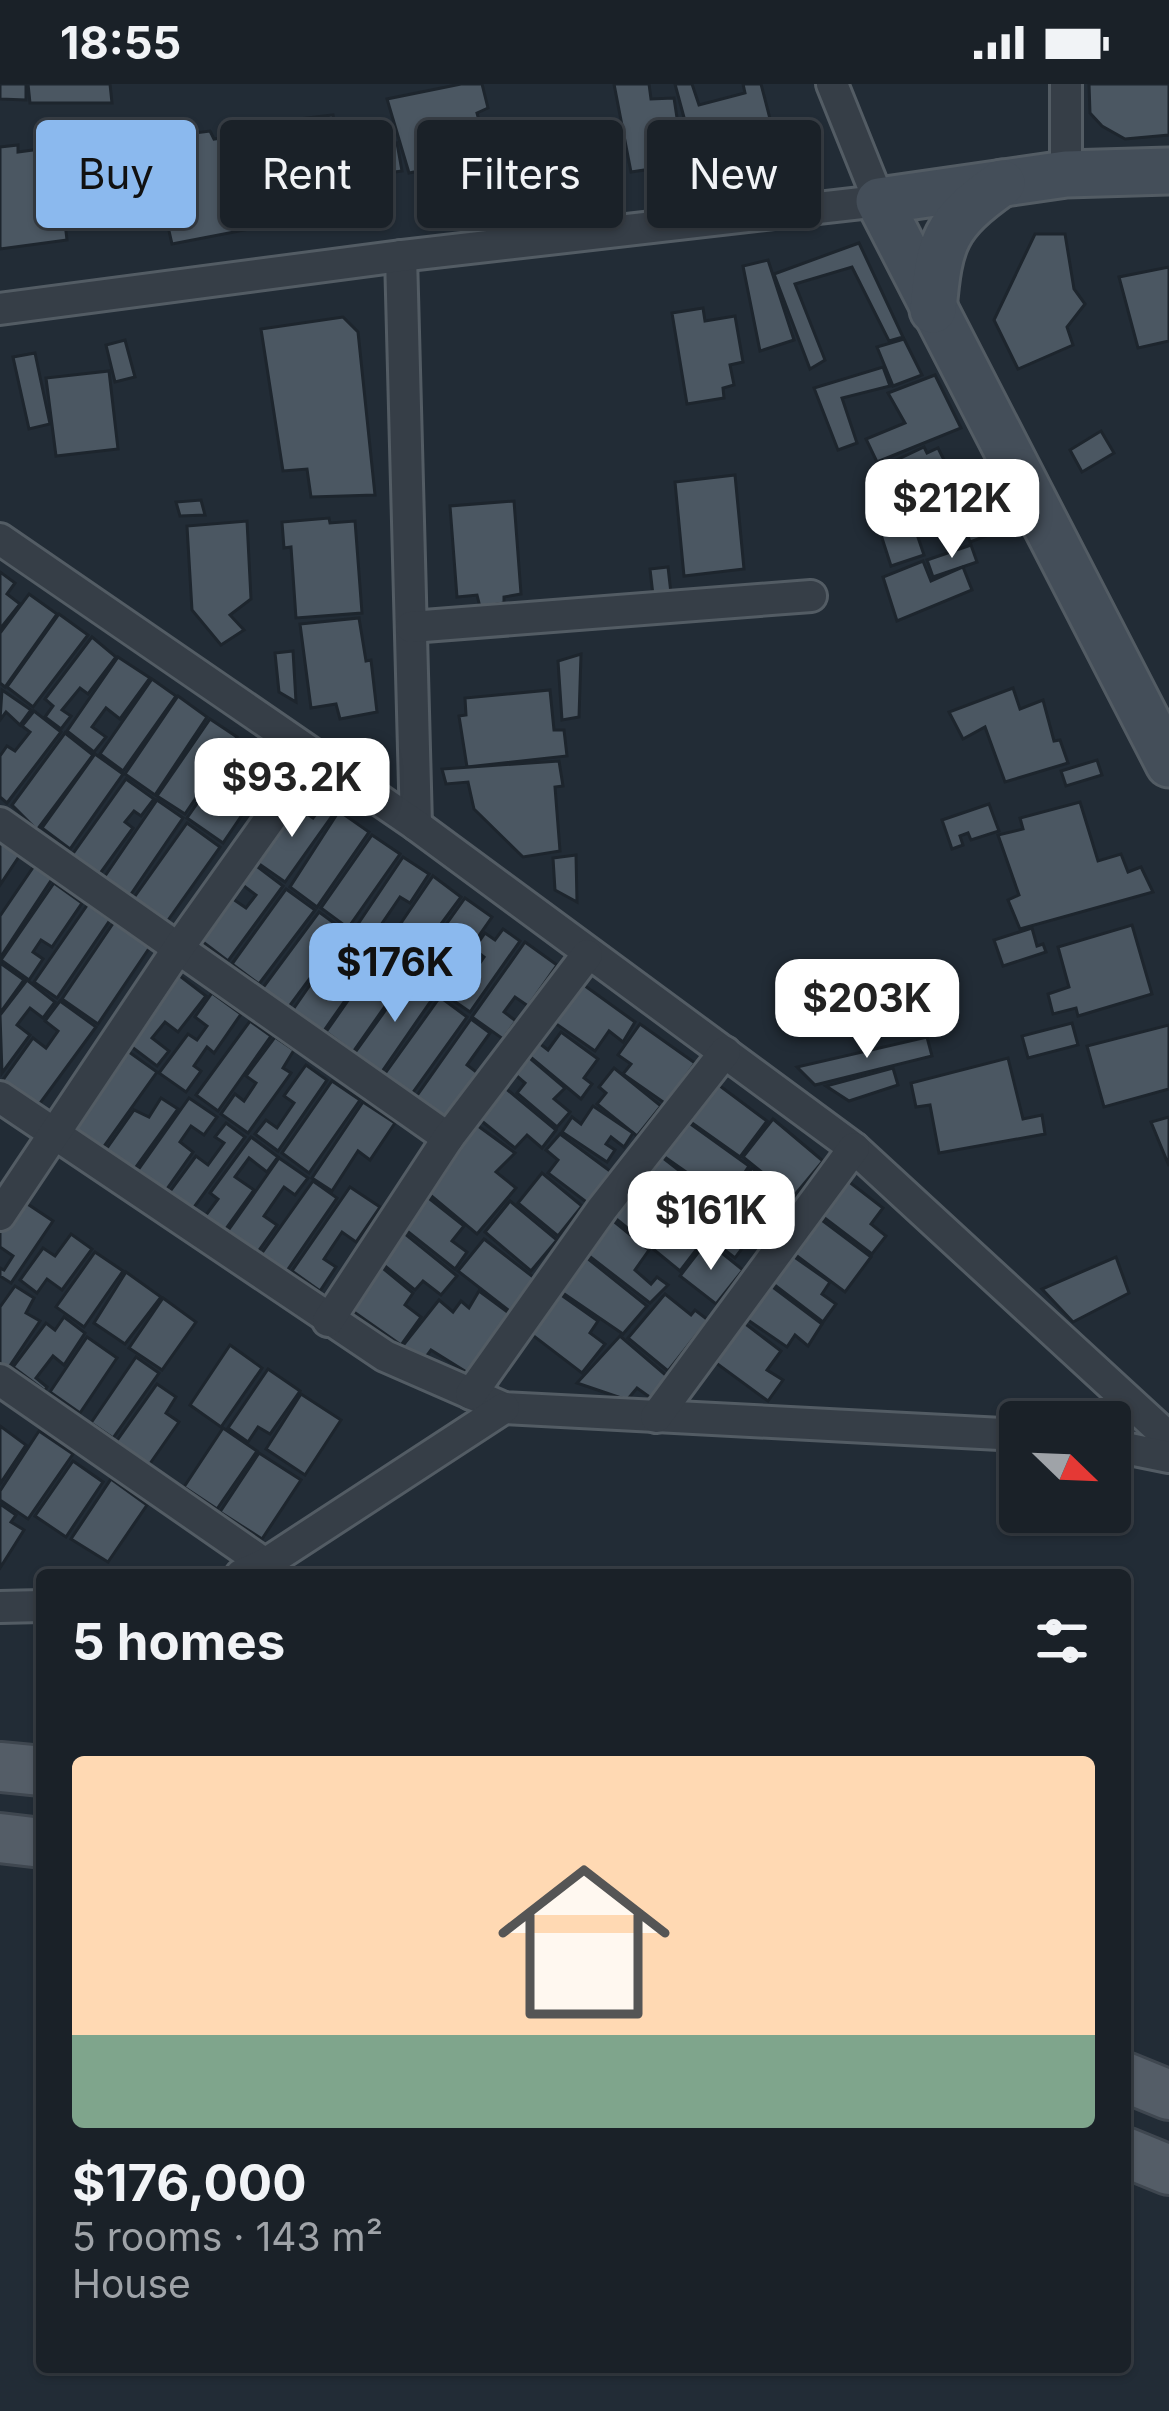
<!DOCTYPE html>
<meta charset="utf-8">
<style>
body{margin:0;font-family:Inter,sans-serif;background:#272e34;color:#f1f3f6;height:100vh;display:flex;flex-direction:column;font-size:45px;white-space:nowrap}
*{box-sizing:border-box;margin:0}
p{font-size:39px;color:#9fa3a8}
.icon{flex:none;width:66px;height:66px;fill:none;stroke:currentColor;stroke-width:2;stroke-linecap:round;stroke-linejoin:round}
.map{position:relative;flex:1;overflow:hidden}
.details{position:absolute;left:36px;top:1485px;width:1095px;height:804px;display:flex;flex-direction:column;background:#1a2128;border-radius:12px;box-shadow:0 3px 9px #0004,0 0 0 3px #383e45}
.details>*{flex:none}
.banner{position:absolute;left:36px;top:36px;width:1098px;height:108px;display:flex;gap:24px}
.needle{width:78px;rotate:113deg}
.fabs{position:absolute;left:999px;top:1317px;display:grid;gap:24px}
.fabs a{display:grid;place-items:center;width:132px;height:132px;border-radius:12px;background:#1a2128;box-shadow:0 3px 9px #0004,0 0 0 3px #383e45;font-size:60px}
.price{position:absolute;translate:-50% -102px;padding:0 27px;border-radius:24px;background:#fff;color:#222;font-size:39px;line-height:78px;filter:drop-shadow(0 3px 6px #0008)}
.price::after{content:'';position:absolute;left:50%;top:72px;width:36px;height:27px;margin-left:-18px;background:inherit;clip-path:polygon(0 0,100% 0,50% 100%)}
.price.on{background:#8bb9ee;color:#111}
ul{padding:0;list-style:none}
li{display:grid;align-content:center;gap:24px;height:636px;padding:0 36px}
li span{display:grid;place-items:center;height:372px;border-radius:12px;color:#555}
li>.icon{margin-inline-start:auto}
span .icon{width:216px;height:216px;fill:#fffc;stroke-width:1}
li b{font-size:51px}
h2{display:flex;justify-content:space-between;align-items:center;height:144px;padding:0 36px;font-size:51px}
.tag{padding:0 42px;border-radius:12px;background:#1a2128;box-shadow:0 3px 9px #0004,0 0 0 3px #383e45;font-size:42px;line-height:108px}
.tag.on{background:#8bb9ee;color:#111}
.status{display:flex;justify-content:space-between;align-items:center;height:84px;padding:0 60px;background:#1a2128;direction:ltr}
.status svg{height:33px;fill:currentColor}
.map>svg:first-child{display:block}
.building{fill:#4b5762;stroke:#1d252d;stroke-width:3}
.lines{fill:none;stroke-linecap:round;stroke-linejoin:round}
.minor-casing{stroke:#535c64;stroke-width:36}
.secondary-casing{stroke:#535c64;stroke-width:51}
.primary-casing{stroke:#3f4750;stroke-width:54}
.minor{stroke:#363e47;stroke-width:30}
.secondary{stroke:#444e59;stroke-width:45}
.primary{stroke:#545d67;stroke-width:48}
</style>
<div class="status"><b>18:55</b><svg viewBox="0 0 49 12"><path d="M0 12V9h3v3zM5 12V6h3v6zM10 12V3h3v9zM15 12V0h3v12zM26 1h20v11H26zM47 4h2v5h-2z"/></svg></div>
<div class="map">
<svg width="1169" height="2327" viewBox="0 0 1169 2327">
<rect width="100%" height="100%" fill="#222c36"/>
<g class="building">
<polygon points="0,0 26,0 26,16 0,15"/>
<polygon points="28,0 110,0 112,19 30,19"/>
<polygon points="461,0 482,0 488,24 477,29 484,55 454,80 409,89 387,15"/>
<polygon points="614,0 649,0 651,15 674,14 684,80 631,88"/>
<polygon points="675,0 692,0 699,21 745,9 743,0 761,0 776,58 722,71 716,46 689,52"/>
<polygon points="1089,0 1169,0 1169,51 1125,55 1102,42 1090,29"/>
<polygon points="333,31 349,128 276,139 257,40"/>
<polygon points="210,47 214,55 242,51 249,106 227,109 231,128 250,126 255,144 172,160 148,55"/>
<polygon points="397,59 402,87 387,89 392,121 373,125 361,65"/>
<polygon points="18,61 18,68 63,62 70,117 51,119 52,131 64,130 67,156 0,165 0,63"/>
<polygon points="1035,150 1065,150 1074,205 1085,220 1067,243 1073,261 1018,285 994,236"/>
<polygon points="859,159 903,253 889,257 852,183 795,200 825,276 810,285 774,190"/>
<polygon points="768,176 794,256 760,267 743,182"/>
<polygon points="1169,183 1169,257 1138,264 1119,193"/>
<polygon points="703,224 705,237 735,232 743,278 730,281 734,301 723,304 724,314 687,320 672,229"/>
<polygon points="343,233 358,248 375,411 311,413 307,385 283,387 261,245"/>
<polygon points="904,255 922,291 893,302 877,263"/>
<polygon points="125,256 135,293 115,298 106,261"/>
<polygon points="35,269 50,340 29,345 13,273"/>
<polygon points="883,283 890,302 842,314 857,359 838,366 814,304"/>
<polygon points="109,287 118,365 56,372 46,294"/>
<polygon points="935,291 961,344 877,378 866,355 905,339 888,309"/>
<polygon points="1101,347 1114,369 1082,388 1070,366"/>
<polygon points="924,363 927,369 938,364 955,398 897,417 884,382"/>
<polygon points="735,391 744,485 684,492 675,398"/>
<polygon points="980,396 1005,445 970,458 953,407"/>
<polygon points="201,416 205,431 180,432 176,418"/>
<polygon points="514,417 521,510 504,513 504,519 480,523 477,511 457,513 450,422"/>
<polygon points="906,418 924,471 891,482 874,429"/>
<polygon points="329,434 330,439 355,437 362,529 296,534 291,463 284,464 282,438"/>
<polygon points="247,437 251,515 230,531 244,546 221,561 192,526 187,442"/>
<polygon points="971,461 977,478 933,493 927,476"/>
<polygon points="923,477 931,497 963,483 972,506 897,537 883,493"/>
<polygon points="668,483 672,518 654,520 650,485"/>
<polygon points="0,488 15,499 7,510 20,520 0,545"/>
<polygon points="29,510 57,530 5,603 0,599 0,549"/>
<polygon points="59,530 88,551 33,623 7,603"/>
<polygon points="359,534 366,577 371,576 377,628 340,635 336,620 311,624 300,540"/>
<polygon points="92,553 116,573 88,610 80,604 62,626 71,632 61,645 45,633 53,622 45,615"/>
<polygon points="293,567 296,618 279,608 275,569"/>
<polygon points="581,570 579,633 562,636 558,577"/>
<polygon points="118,573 150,594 120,635 106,624 92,643 106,653 94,668 67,647"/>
<polygon points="152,595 176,612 123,687 100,670"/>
<polygon points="1013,604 1020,625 1043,616 1054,657 1060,656 1068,679 1005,698 985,643 963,655 949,628"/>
<polygon points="2,606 31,626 20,641 6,628 0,636"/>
<polygon points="550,606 554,646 564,646 567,672 467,683 459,632 466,631 465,614"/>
<polygon points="178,612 207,633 155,711 125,690"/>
<polygon points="34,627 61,648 7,719 0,713 0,672 7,662 15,667 30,648 22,642"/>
<polygon points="210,635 237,653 185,730 157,712"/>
<polygon points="65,649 93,671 37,746 12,721"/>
<polygon points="241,656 276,681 223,759 187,734"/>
<polygon points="95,670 123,690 70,765 42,744"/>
<polygon points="1097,676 1102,691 1066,702 1061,687"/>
<polygon points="559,677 563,702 555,703 560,767 523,773 474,725 468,698 446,700 442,685"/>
<polygon points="126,695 154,715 141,732 134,727 125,738 133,744 99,791 72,771"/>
<polygon points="157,716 183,734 129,813 103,795"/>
<polygon points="326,717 337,725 285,798 252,775 291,719 313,734"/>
<polygon points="1080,718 1098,777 1121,770 1128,788 1141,783 1153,808 1020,845 1008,816 1019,811 998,751 1023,745 1020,734"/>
<polygon points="989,720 999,747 971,756 968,749 960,752 963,761 952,765 942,736"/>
<polygon points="339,727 369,748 317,823 290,803"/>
<polygon points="187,739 220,763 166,839 133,815"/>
<polygon points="372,751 400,770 348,844 321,824"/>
<polygon points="0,757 20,771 0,801"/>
<polygon points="576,771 577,818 555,806 553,774"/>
<polygon points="403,773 429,790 410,819 400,813 381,841 389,847 378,863 354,846"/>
<polygon points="254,780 283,802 228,877 199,855 230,813 246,824 256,811 240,799"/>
<polygon points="34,782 52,795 0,874 0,832"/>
<polygon points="433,792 461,813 407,886 382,868 393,851 412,864 420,852 401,839"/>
<polygon points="54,799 82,819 52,863 41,856 33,868 43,875 29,896 1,876"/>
<polygon points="286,805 315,826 259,900 232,880"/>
<polygon points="465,814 492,833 471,863 461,855 445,876 454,883 443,898 418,880"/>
<polygon points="88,820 110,836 57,914 34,898"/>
<polygon points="319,828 345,847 288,924 262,905"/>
<polygon points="114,838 150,863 98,940 62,915"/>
<polygon points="1132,841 1152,910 1078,932 1076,924 1053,930 1048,910 1069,903 1058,863"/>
<polygon points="1032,844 1037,862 1043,860 1046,868 1003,882 994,856"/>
<polygon points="503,845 520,857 470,928 441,908 452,893 464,902 484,873 474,865 485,849 495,856"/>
<polygon points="346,849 377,871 323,948 292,927"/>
<polygon points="525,858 557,881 528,922 515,913 504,928 516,937 503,955 472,933"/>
<polygon points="379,872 407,891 353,968 326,948"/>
<polygon points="0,879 24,896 0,929"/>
<polygon points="176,889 206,912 178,948 165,938 152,954 169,967 157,982 124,957"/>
<polygon points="410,892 435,911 381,989 354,970"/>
<polygon points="27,896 55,918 43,934 30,924 17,941 30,951 2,989 0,931"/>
<polygon points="581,899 635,938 623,958 609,947 595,967 552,937"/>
<polygon points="212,909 241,930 214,969 207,963 194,982 201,987 186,1008 159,989 188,950 197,956 207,942 195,933"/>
<polygon points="440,913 467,933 411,1011 384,991"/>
<polygon points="60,917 96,943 38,1022 3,996 33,954 46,964 58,947 45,937"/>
<polygon points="471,935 490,949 467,981 479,990 447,1035 416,1013"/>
<polygon points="250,937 271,952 218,1027 196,1011"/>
<polygon points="1072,939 1078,961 1028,974 1022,952"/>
<polygon points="640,940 695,979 666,1020 623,990 631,980 618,971"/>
<polygon points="1169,941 1169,1005 1104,1023 1087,962"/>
<polygon points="561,948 598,975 584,994 592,1000 581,1015 528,971 539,959 548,966"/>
<polygon points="275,953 294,966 283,984 291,989 248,1049 221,1030 235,1010 244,1017 256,999 246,992"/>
<polygon points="927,953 932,972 815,1001 797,983"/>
<polygon points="122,963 157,988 102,1065 67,1039"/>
<polygon points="525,970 565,1004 554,1015 570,1028 557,1043 517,1009 525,999 511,987"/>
<polygon points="1008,974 1023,1035 1042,1031 1045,1050 939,1069 930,1021 916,1023 911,999"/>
<polygon points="306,981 327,996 278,1067 255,1050 266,1036 277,1044 294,1019 284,1012"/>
<polygon points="614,984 661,1022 637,1052 597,1020 606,1009 599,1003"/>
<polygon points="893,984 898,1001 849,1017 826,1002"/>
<polygon points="332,997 360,1016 309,1089 282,1069"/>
<polygon points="716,999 767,1037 740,1073 685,1034"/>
<polygon points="504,1003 556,1046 542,1064 527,1051 515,1064 478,1034"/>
<polygon points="161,1014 178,1025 131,1090 105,1067 134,1026 149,1033"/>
<polygon points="189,1014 217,1033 204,1051 191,1042 180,1058 193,1068 164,1109 136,1089"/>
<polygon points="363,1018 395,1039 370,1076 358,1067 332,1107 312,1094"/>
<polygon points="593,1022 633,1049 624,1063 611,1053 606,1060 615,1066 607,1078 562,1048 572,1033 581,1040"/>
<polygon points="1169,1033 1169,1082 1151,1038"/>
<polygon points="773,1035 823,1077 793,1113 743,1073"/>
<polygon points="685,1036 749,1082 726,1116 659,1069"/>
<polygon points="226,1039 245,1053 192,1126 168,1110 196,1072 208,1081 224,1059 215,1053"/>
<polygon points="474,1039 515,1069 496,1088 516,1104 477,1150 423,1105"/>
<polygon points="560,1050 614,1090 589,1120 548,1089 558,1076 546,1066"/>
<polygon points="251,1053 278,1073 267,1088 249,1074 235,1093 254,1106 223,1149 203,1135 218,1115 210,1109"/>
<polygon points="658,1070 699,1102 689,1114 704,1126 690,1143 635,1100"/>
<polygon points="279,1074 308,1094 295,1111 284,1103 264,1132 277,1141 255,1172 225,1151"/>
<polygon points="752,1084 791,1115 769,1144 729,1115"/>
<polygon points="542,1089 582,1122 558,1152 518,1119"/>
<polygon points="313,1097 337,1114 282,1194 257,1176"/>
<polygon points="848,1097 883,1124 871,1140 886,1152 872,1170 822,1132"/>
<polygon points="632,1099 703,1157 680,1187 609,1129"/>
<polygon points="350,1103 380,1123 356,1158 342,1148 324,1175 336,1183 320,1207 292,1187"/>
<polygon points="426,1112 464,1142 452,1157 467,1168 455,1185 402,1143"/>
<polygon points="17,1113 53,1137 11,1199 0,1192 0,1184 4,1186 13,1172 0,1163 0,1140"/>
<polygon points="510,1117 557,1156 531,1187 485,1148"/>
<polygon points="729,1118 759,1142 735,1174 699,1146 715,1124 720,1129"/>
<polygon points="819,1134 871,1173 845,1208 793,1169"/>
<polygon points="611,1135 649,1166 635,1186 651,1200 657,1193 668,1201 650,1219 584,1168"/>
<polygon points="399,1145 457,1192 441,1211 423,1197 415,1206 375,1174"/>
<polygon points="71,1150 92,1165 62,1206 47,1195 37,1209 20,1196 43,1164 55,1172"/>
<polygon points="484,1155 537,1196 512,1229 458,1187"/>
<polygon points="707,1157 743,1186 716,1220 680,1192"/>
<polygon points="95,1168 123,1187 84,1243 56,1223"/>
<polygon points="582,1170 647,1222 623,1250 557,1205"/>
<polygon points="793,1172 830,1198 822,1210 836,1220 823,1238 772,1199"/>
<polygon points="1116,1173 1129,1209 1073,1238 1042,1205"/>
<polygon points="374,1177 413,1209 405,1221 421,1233 401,1261 344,1221"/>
<polygon points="126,1188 161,1213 125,1260 94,1239"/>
<polygon points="770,1201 822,1240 808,1262 795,1251 787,1263 745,1234"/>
<polygon points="15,1202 34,1214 26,1229 40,1237 7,1286 0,1281 0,1223"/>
<polygon points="479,1207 513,1232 468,1289 431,1266 423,1277 401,1264 439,1216 453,1228 461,1217 469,1224"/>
<polygon points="557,1208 598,1237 590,1249 605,1260 582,1289 531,1250"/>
<polygon points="665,1210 691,1231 695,1226 708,1236 668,1287 628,1254"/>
<polygon points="163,1214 196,1238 162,1286 129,1264"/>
<polygon points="64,1233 85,1249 64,1281 53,1272 36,1294 47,1303 45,1307 13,1283 46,1239 55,1246"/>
<polygon points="743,1238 781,1267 767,1286 783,1296 768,1317 712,1276"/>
<polygon points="620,1252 668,1293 651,1314 637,1304 627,1316 577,1299"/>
<polygon points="87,1253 117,1274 80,1329 50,1308"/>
<polygon points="230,1261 262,1284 221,1343 190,1321"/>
<polygon points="136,1273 159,1289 113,1354 91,1339"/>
<polygon points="268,1285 300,1307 270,1350 258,1343 248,1358 228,1344"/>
<polygon points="157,1300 176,1313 166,1329 179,1338 149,1381 116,1358"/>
<polygon points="301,1310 341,1336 305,1391 266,1365"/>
<polygon points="0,1342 26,1361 0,1400"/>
<polygon points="223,1344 257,1367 217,1425 184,1403"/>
<polygon points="39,1347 73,1370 28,1435 0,1416 0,1407"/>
<polygon points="259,1369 301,1396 262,1455 220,1428"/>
<polygon points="73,1377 103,1398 66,1453 35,1432"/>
<polygon points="111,1395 147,1421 108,1478 71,1455"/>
<polygon points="0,1420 16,1431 11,1438 24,1446 0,1484"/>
</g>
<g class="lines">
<defs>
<g id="minor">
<polyline points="1066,0 1066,90"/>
<polyline points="401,172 416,741"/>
<polyline points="0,225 401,172 879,117 832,0"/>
<polyline points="0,455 416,741 854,1064 1169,1354"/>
<polyline points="411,543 811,512"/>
<polyline points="0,739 448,1054"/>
<polyline points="0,1013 385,1272 504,1324 1020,1351"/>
<polyline points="0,1131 179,863 314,673"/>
<polyline points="328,1237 448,1054 587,871"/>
<polyline points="0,1296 265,1480"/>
<polyline points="471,1310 602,1125 725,968"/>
<polyline points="656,1333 854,1064"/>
<polyline points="1110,1361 1169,1373"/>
<polyline points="241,1491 265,1480 504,1324"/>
<polyline points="0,1523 42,1522"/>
</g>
<g id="secondary">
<polyline points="1169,87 1066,90 879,117 1169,680"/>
<path d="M933,226C939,157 944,140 1002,99"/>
</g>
<g id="primary">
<polyline points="0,1683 42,1687"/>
<polyline points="0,1754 42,1759"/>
<polyline points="1125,1993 1169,2011"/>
<polyline points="1125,2068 1169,2086"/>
</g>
</defs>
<use href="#minor" class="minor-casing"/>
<use href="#secondary" class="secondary-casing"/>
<use href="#primary" class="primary-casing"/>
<use href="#minor" class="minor"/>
<use href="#secondary" class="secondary"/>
<use href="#primary" class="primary"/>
</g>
</svg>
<div class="fabs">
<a><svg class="needle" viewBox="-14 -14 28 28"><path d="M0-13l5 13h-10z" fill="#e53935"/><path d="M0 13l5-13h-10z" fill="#9fa3a8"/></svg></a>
</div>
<b class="price" style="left:952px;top:477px">$212K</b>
<b class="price" style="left:292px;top:756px">$93.2K</b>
<b class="price on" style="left:395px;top:941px">$176K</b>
<b class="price" style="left:867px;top:977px">$203K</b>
<b class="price" style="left:711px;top:1189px">$161K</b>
<div class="banner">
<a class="tag on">Buy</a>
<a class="tag">Rent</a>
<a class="tag">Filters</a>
<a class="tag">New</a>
</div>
<section class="details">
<h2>5 homes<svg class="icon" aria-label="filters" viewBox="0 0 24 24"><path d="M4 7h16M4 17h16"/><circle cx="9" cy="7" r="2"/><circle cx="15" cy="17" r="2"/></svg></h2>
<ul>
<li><span style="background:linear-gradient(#ffd9b3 75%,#7fa58c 0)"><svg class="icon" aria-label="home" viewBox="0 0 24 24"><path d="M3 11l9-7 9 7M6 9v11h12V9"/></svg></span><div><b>$176,000</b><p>5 rooms · 143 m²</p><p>House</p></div></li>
</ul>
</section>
</div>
